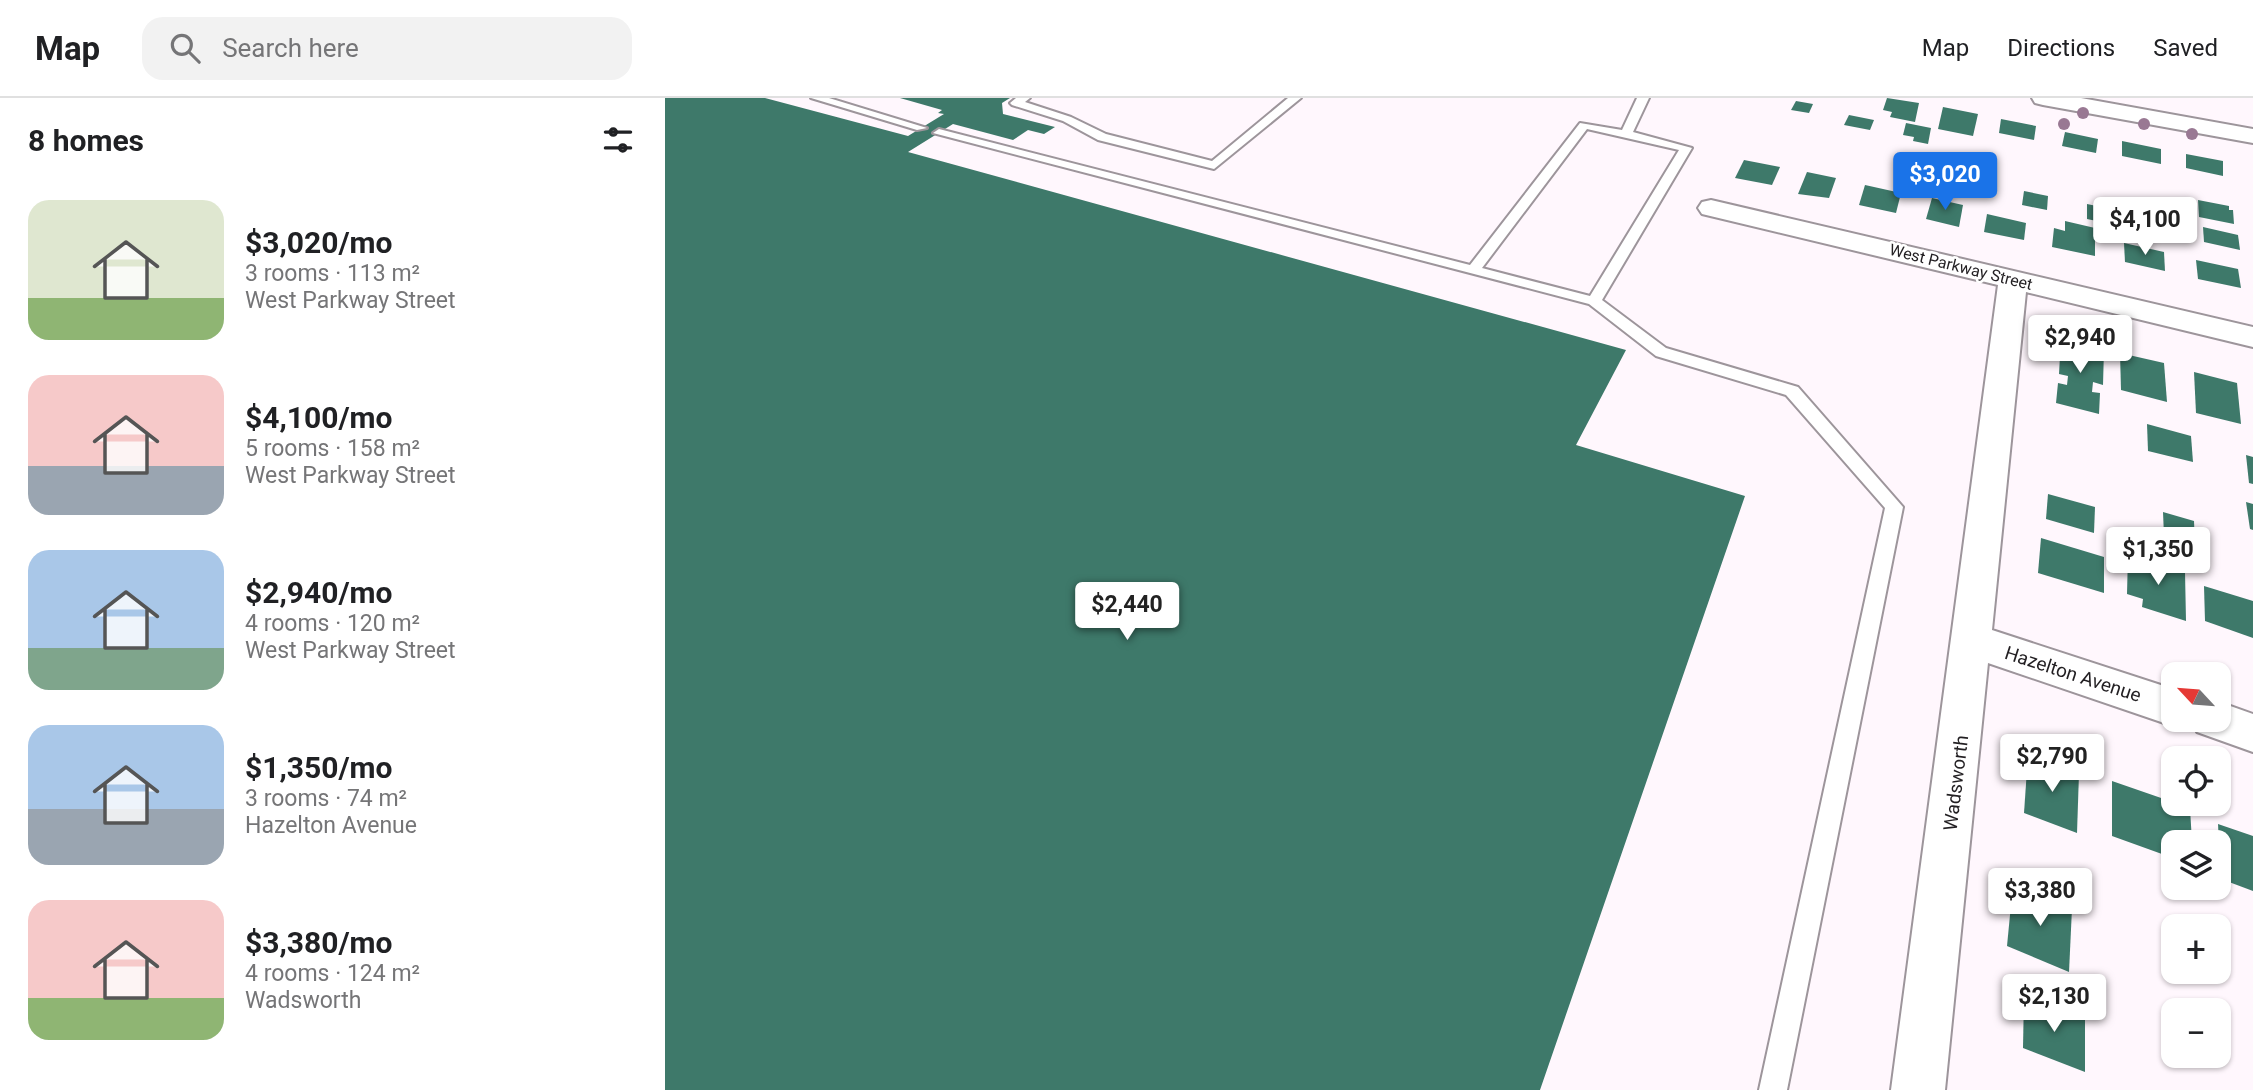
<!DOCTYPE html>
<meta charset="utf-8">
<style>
body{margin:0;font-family:Roboto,sans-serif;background:#f2f2f2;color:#202124;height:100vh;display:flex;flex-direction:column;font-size:26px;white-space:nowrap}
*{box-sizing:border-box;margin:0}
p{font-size:23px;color:#757577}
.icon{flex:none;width:38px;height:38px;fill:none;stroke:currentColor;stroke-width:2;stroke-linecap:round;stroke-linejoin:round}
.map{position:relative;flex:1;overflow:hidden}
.side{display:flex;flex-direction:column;background:#fff;width:665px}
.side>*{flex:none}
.needle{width:46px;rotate:296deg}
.buttons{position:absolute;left:1496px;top:564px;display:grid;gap:14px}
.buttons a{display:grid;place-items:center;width:70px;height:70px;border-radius:14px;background:#fff;box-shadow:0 2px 5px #0004;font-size:35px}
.price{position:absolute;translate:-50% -60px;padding:0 16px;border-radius:7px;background:#fff;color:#222;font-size:23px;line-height:46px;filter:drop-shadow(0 2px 4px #0008)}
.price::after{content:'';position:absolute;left:50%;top:42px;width:21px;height:16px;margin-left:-10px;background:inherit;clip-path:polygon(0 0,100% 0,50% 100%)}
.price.selected{background:#1a73e8;color:#fff}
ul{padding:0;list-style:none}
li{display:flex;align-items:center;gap:21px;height:175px;padding:0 28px}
li span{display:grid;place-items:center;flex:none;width:196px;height:140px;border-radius:21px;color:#555}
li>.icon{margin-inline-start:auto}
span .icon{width:84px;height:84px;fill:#fffc;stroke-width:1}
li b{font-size:30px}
h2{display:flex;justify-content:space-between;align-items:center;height:84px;padding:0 28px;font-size:30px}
header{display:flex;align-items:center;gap:42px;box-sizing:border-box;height:98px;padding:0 35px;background:#fff;border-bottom:2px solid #e0e0e0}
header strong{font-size:33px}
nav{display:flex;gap:38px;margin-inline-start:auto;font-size:24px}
.search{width:490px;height:63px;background:#f2f2f2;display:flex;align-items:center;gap:18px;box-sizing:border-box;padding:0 24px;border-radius:21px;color:#757577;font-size:26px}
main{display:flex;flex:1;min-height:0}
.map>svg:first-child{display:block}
.building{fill:#3e796a}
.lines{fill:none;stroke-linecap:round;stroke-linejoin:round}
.service-casing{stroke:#9d959b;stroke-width:4}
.minor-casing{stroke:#9d959b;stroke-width:4}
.service{fill:#fff;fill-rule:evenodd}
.minor{fill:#fff;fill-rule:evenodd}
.tree{fill:#997893}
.labels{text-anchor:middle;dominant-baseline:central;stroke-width:5;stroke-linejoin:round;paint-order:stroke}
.far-street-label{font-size:16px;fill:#221f22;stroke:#fff}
.street-label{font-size:19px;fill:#221f22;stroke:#fff}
</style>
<header>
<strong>Map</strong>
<div class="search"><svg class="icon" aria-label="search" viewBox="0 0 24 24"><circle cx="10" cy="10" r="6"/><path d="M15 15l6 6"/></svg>Search here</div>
<nav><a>Map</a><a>Directions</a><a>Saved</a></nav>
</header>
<main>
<section class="side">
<h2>8 homes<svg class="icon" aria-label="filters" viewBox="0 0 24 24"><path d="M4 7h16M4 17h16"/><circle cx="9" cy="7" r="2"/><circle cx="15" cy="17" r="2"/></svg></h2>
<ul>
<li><span style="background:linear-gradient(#dfe7d0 70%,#8fb573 0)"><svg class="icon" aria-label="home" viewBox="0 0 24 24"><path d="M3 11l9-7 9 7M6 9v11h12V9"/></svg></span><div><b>$3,020/mo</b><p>3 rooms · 113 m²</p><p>West Parkway Street</p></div></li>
<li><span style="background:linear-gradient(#f6c9c9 65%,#9aa5b1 0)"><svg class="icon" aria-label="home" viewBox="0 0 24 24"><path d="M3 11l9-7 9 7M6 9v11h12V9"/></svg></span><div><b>$4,100/mo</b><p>5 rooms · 158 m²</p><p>West Parkway Street</p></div></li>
<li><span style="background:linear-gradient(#a9c7e8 70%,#7fa58c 0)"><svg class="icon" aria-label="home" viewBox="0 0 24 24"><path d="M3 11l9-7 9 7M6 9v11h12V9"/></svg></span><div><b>$2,940/mo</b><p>4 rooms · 120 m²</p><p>West Parkway Street</p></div></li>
<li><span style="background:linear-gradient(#a9c7e8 60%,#9aa5b1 0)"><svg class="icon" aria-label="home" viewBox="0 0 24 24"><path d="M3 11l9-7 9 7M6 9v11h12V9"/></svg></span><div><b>$1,350/mo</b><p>3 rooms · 74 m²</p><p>Hazelton Avenue</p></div></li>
<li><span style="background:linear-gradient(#f6c9c9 70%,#8fb573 0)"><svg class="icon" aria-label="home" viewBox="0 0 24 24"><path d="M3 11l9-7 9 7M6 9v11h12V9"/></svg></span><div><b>$3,380/mo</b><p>4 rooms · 124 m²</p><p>Wadsworth</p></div></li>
</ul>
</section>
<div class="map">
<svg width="1588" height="992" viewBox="0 0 1588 992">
<rect width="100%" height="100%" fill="#fff7fd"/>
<g class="building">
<polygon points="0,0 100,0 243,38 279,16 273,15 277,12 235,0 345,0 337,5 338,16 390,29 379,36 363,32 348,42 288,26 243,54 961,252 911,347 1080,398 875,992 0,992"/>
<polygon points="1222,0 1254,5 1250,24 1225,19 1227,14 1218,12"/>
<polygon points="1131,3 1148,6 1144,15 1126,12"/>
<polygon points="1278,9 1313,16 1308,38 1273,31"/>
<polygon points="1184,17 1209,22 1205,32 1179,27"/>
<polygon points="1336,21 1371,28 1369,42 1334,35"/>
<polygon points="1241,25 1266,30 1263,46 1248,43 1249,39 1238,37"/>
<polygon points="1400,34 1433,41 1431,55 1397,48"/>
<polygon points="1457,43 1496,51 1496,66 1457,58"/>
<polygon points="1521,56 1558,63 1558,78 1521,70"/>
<polygon points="1079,62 1115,69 1107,87 1070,80"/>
<polygon points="1237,73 1256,76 1252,90 1233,86"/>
<polygon points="1142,74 1171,80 1164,100 1133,96"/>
<polygon points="1301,82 1320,86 1317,98 1298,94"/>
<polygon points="1200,87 1236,95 1231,115 1194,107"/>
<polygon points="1359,93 1383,98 1382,112 1357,107"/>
<polygon points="1267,100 1298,107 1294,129 1261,121"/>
<polygon points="1533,102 1564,108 1564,112 1568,112 1569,126 1534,119"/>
<polygon points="1422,106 1451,112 1451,127 1422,121"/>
<polygon points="1322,116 1361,125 1359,142 1319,134"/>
<polygon points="1490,120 1520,127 1521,142 1490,136"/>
<polygon points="1400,123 1430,130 1430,158 1387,149 1389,130 1400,133"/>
<polygon points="1538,129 1573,137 1575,152 1539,144"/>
<polygon points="1459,145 1499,154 1500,173 1460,164"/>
<polygon points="1531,162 1573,171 1576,190 1533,181"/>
<polygon points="1396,240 1439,251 1438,287 1428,284 1427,294 1435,295 1434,316 1391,305 1393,285 1402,287 1403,278 1394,276"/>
<polygon points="1455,255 1499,265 1502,304 1456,292"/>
<polygon points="1529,274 1572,285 1576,326 1531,315"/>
<polygon points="1482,326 1526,338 1528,364 1483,353"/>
<polygon points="1581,357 1588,359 1588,386 1584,385"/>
<polygon points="1383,396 1430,409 1429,435 1381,421"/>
<polygon points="1581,404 1588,406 1588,432 1585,431"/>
<polygon points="1498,414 1529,423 1530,448 1499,438"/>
<polygon points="1376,440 1439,459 1439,495 1373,475"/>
<polygon points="1463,456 1520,474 1521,523 1477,509 1478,501 1462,496"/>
<polygon points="1539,488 1588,503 1588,540 1540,523"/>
<polygon points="1363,657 1414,675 1412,735 1359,715"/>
<polygon points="1447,683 1525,710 1527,744 1508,744 1508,760 1447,738"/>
<polygon points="1553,726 1588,738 1588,793 1556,781"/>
<polygon points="1348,786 1407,810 1404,874 1342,848"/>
<polygon points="1359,898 1420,921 1420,974 1358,950"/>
</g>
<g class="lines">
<defs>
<g id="service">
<polygon points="146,0 164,0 262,30 252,32"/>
<polygon points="351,0 365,0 360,4 406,19 441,36 547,63 623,0 636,0 549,71 433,42 398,23 347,7 345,5"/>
<path d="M972,0H984L968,34L1027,50L937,202L1001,250L1133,289L1238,409L1122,992H1094L1220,410L1121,297L991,258L924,206L268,35L274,31L805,167L915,25L957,32ZM922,31L1014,52L925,198L817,170Z"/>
</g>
<g id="minor">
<polygon points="1367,0 1416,0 1588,31 1588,45 1378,7 1370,5"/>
<polygon points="1046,102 1588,229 1588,249 1361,194 1327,532 1508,591 1508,621 1523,621 1508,628 1323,565 1280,992 1226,992 1333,187 1037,116 1033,110 1037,104"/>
<polygon points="1554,604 1588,616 1588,654 1532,634 1526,621 1554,621"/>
</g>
</defs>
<use href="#service" class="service-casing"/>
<use href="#minor" class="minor-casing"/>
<use href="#service" class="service"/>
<use href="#minor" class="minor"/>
</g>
<g class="tree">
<circle cx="1418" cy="15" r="6"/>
<circle cx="1399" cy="26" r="6"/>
<circle cx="1479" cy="26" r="6"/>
<circle cx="1527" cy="36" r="6"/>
</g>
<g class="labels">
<g class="far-street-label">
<text transform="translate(1296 169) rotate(14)">West Parkway Street</text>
</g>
<g class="street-label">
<text transform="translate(1408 576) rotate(18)">Hazelton Avenue</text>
<text transform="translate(1291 685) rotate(-83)">Wadsworth</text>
</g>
</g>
</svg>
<div class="buttons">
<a><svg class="needle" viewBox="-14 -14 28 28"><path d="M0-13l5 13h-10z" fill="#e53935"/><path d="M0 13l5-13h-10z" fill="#757577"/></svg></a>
<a><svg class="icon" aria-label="locate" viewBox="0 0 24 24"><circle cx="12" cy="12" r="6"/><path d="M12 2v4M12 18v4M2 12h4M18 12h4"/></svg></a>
<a><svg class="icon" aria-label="layers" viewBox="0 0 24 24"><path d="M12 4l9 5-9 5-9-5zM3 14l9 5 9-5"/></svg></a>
<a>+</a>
<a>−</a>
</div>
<b class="price selected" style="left:1280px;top:114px">$3,020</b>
<b class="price" style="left:1480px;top:159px">$4,100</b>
<b class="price" style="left:1415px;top:277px">$2,940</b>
<b class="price" style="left:1493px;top:489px">$1,350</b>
<b class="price" style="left:462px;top:544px">$2,440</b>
<b class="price" style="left:1387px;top:696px">$2,790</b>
<b class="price" style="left:1375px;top:830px">$3,380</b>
<b class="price" style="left:1389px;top:936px">$2,130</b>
</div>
</main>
